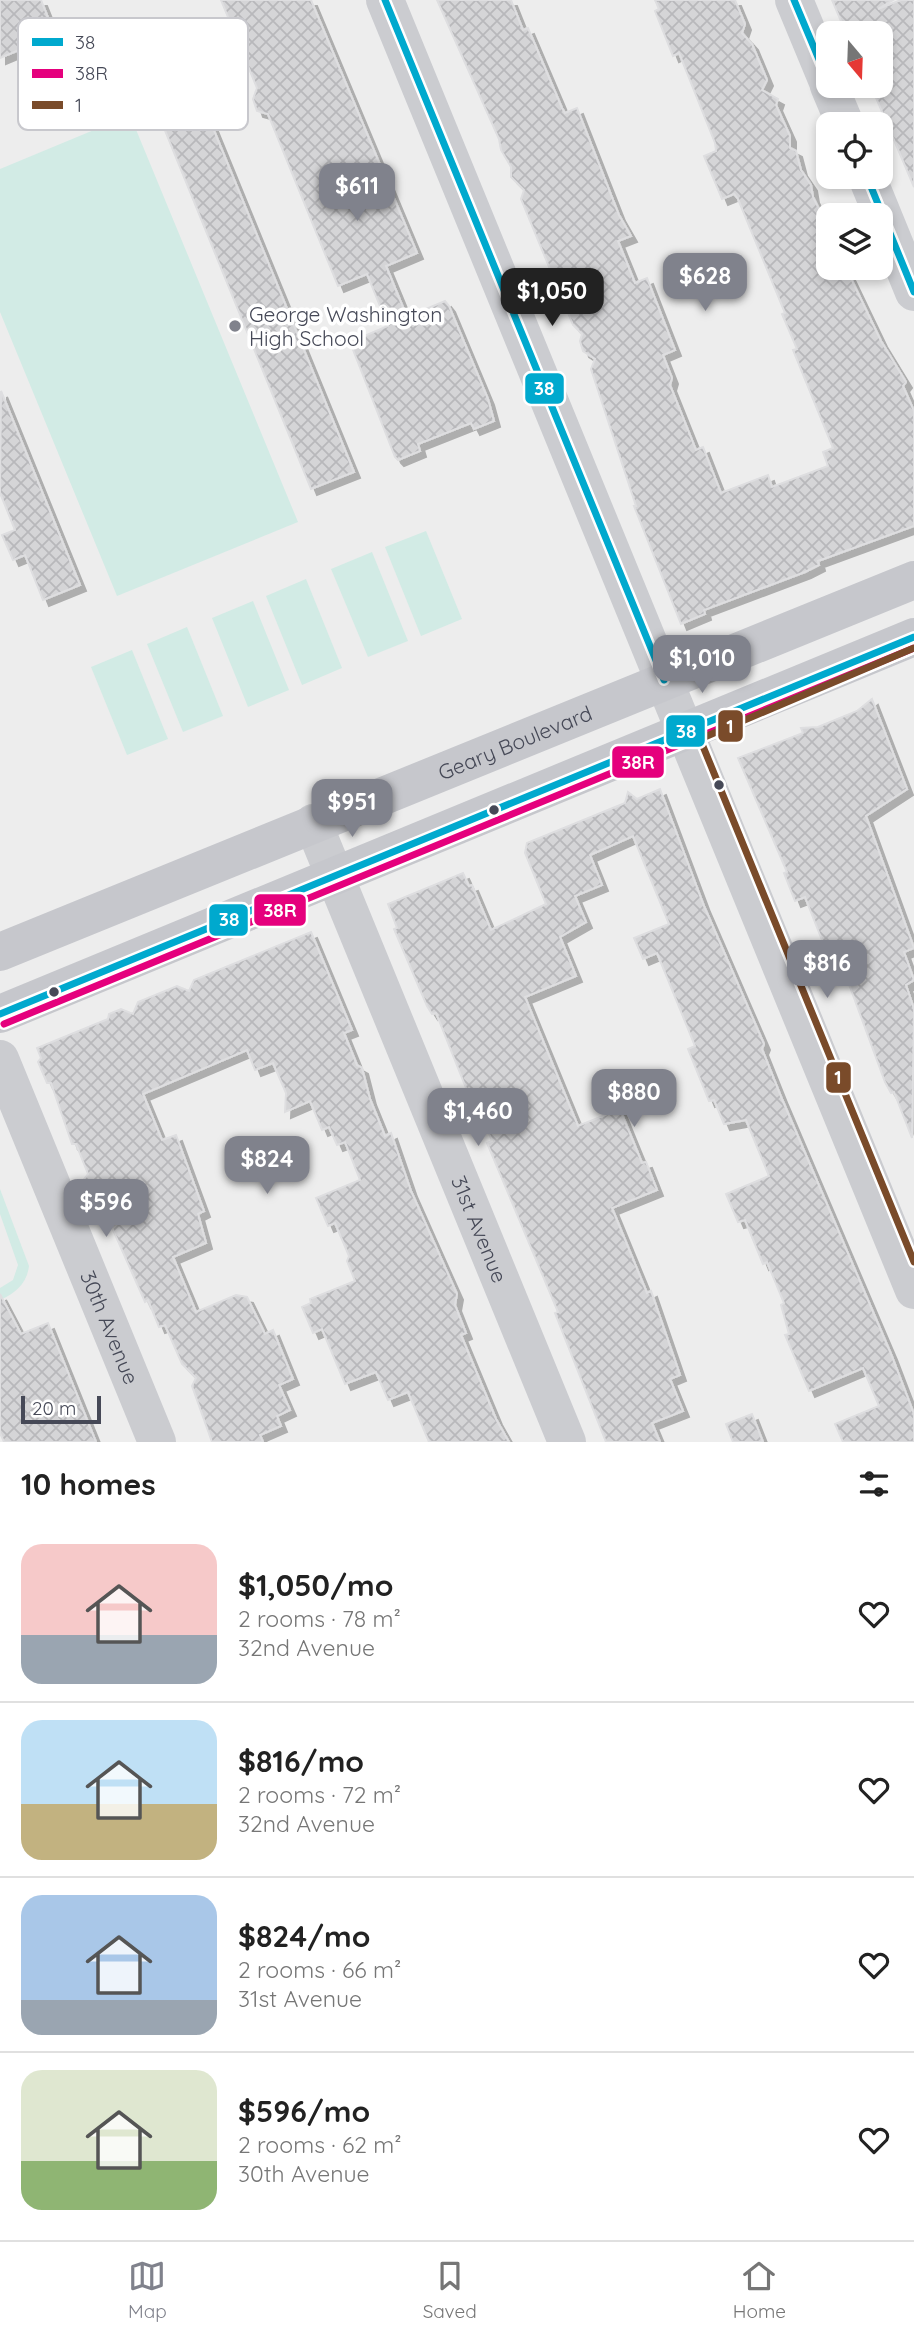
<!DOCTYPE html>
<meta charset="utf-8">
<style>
body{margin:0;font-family:Quicksand,sans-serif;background:#f2f2f2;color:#222;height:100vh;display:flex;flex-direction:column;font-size:26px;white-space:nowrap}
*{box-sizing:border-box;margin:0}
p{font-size:23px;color:#767676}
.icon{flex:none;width:38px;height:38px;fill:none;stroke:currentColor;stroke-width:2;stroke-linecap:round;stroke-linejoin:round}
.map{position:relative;height:1442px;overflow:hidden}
.panel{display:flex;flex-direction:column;background:#fff;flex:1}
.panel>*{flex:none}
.needle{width:46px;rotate:161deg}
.buttons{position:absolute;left:816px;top:21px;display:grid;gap:14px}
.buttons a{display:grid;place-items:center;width:77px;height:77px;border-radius:14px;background:#fff;box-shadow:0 4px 10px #0003;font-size:35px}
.scale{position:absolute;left:21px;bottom:18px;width:80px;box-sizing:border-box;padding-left:7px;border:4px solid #464957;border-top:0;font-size:19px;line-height:24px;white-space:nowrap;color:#464957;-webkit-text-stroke:5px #fff;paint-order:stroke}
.price{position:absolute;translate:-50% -60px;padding:0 16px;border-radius:14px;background:#80828c;color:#fff;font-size:23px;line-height:46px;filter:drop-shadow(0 2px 4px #0008)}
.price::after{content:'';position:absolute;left:50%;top:42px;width:21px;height:16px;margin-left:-10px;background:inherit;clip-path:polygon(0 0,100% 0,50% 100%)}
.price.active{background:#222;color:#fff}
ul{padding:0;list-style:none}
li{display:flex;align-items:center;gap:21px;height:175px;padding:0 21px}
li+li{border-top:2px solid #e0e0e0}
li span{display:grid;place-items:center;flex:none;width:196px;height:140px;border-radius:21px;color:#555}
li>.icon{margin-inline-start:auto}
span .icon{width:84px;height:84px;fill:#fffc;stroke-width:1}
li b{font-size:30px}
h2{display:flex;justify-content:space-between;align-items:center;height:84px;padding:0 21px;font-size:30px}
.dock{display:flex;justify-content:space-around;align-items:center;height:98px;border-top:2px solid #e0e0e0;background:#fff;font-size:19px;color:#767676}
.dock a{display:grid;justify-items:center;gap:4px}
.dock .active{color:#80828c}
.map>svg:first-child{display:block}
.green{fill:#d2ebe5}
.building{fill:url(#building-cross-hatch);stroke:#dedee0;stroke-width:2;filter:url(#shadow)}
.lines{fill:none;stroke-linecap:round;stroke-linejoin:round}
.minor{stroke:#cbccd0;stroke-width:38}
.major{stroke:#c6c7cc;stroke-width:38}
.bus-1-casing{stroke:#fff;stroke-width:12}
.bus-2-casing{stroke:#fff;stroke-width:12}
.bus-3-casing{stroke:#fff;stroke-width:12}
.bus-1{stroke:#00a9ce;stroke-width:7}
.bus-2{stroke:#e5007d;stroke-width:7}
.bus-3{stroke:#7a4b2a;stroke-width:7}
.poi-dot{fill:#80828c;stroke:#fff;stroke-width:2.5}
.bus-dot{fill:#464957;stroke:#fff;stroke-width:2.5}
.labels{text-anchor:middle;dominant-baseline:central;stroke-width:7;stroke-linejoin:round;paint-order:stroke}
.poi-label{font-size:21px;fill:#464957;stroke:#fff;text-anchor:start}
.street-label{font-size:21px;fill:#464957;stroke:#fff}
.key{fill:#fff;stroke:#c8c8cd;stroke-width:2}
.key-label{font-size:19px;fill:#464957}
.line-badge{stroke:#fff;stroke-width:2.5}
.badge-label{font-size:19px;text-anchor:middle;font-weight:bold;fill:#fff}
</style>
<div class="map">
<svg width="914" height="1442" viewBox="0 0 914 1442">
<defs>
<pattern id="building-cross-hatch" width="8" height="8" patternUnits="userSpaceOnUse" patternTransform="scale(1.75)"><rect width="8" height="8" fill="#d5d5d7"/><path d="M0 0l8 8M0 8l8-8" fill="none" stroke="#b8b8bb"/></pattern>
<filter id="shadow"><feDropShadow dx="6" dy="6" stdDeviation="0" flood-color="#0004"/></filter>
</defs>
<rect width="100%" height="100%" fill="#ededed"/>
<g class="green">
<polygon points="130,115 298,522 117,596 0,312 0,169"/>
<polygon points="426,531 462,619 421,636 385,547"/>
<polygon points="372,552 408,641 368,657 331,569"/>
<polygon points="306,579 342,668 302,685 266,596"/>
<polygon points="253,601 289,690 248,707 212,618"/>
<polygon points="187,627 223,716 183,732 147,644"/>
<polygon points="132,650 168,739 127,755 91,667"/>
<path d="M0,1189L29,1266C27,1283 16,1293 0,1300V1288L13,1280L18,1265L0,1214Z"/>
</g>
<g class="building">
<polygon points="0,0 41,0 55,35 0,58"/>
<polygon points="221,0 311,0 417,253 386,266 407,317 445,301 449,306 488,399 494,421 474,429 471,423 418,444 420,451 398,460 395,457 350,342 388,326 367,274 338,286 268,114 257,111 253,99 257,88"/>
<polygon points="437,0 511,0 523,30 528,28 562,108 565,113 577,108 619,215 631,236 618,241 635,283 647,278 675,350 663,355 672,378 670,385 696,450 703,447 721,493 768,475 772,487 828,466 823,452 833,448 793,350 797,349 782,314 785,313 738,199 734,194 722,199 704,156 716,151 715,143 679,53 673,56 655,11 659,9 655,0 735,0 745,24 742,33 752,44 767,80 762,90 778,99 776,105 790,136 790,148 796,151 801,170 811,185 813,197 825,221 828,268 846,268 881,341 906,382 903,386 914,411 914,526 818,561 819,565 805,572 704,610 705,614 681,624 634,506 636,506 591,369 595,359 583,351 580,341 582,334 573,325 521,199 524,190 511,177 511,167 501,150 499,139"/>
<polygon points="832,0 893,0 878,9 901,0 914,0 914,187 871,86 880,86 880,33 846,33"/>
<polygon points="206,111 354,472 311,489 164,128"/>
<polygon points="1,391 80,585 43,600 25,555 13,560 2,535 15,530 0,493"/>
<polygon points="872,699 907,789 866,816 914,948 904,952 914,980 906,985 914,1009 912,1138 894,1092 891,1093 885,1082 836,949 827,953 805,897 795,901 784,873 787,872 738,758 803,733 801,728 818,727 857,711"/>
<polygon points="660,789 704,906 764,1044 762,1049 782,1099 891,1354 914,1414 914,1442 843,1442 835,1424 879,1406 863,1368 809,1391 785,1335 789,1334 781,1305 784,1303 767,1262 763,1264 745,1220 738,1222 726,1194 769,1176 746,1120 724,1124 714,1100 709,1101 688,1049 695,1046 657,953 643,959 634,938 669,924 633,836 590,855 602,885 575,896 586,922 560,937 576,976 525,997 578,1126 620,1109 642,1163 646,1162 657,1190 612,1208 647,1293 651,1291 680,1375 670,1379 683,1411 652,1423 660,1442 606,1442 555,1313 558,1312 487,1143 492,1141 473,1094 468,1093 436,1013 432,1014 427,1006 394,929 397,928 388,904 463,873 469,886 472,885 491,930 546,904 525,853 527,843 625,803 628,792 637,799"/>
<polygon points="311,932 352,1030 344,1033 357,1065 362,1068 370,1099 385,1136 391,1133 411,1191 457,1294 455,1305 466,1333 461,1335 496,1419 509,1442 429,1442 408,1392 388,1400 376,1372 345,1384 322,1329 313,1333 302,1307 311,1303 310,1299 355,1281 347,1261 349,1256 335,1223 328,1226 316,1198 360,1180 345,1142 337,1145 329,1127 322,1130 310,1101 285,1112 286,1093 273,1063 255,1070 247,1050 143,1094 162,1140 176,1135 204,1211 198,1214 206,1243 173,1257 196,1312 236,1295 247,1297 265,1334 273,1330 293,1379 279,1385 290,1410 277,1416 281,1426 260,1435 263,1442 212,1442 192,1386 196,1378 182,1364 165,1325 159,1327 148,1300 145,1302 94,1187 80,1184 88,1174 76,1144 72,1144 51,1083 47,1083 38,1062 41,1058 37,1048 108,1019 109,1014 121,1009 133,1014 138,1002 177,986 189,991 194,980"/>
<polygon points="0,1294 21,1334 48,1323 96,1442 4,1442 0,1433"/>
<polygon points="752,1414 763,1442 733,1442 726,1424"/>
</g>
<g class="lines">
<g class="minor">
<polyline points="385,0 914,1290"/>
<polyline points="794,0 828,82"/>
<polyline points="829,86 845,124"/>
<polyline points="867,177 914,292"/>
<path id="s1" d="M313,823L567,1442"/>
<path id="s2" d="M0,1059L157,1442"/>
</g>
<g class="major">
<path id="s3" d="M0,952L914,580"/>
<polyline points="0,1014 914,637"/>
</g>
<defs>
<g id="bus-1">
<polyline points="385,0 664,680"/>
<polyline points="794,0 828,81"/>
<polyline points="867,177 914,292"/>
<polyline points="0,1014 914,637"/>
</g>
<polyline id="bus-2" points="4,1024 914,648"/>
<polyline id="bus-3" points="914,648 700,739 914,1262"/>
</defs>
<use href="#bus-1" class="bus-1-casing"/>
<use href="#bus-2" class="bus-2-casing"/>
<use href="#bus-3" class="bus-3-casing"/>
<use href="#bus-1" class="bus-1"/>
<use href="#bus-2" class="bus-2"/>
<use href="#bus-3" class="bus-3"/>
</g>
<circle class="poi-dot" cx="235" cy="326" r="7"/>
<g class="bus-dot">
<circle cx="719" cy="785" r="6"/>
<circle cx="494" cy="810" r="6"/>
<circle cx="54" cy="992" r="6"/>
</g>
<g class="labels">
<g class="poi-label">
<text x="249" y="314">George Washington<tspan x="249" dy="24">High School</tspan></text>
</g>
<g class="street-label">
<text stroke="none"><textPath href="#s3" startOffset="556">Geary Boulevard</textPath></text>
<text stroke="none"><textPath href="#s1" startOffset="439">31st Avenue</textPath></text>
<text stroke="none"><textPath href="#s2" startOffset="290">30th Avenue</textPath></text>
</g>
</g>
<rect x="18" y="18" width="230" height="112" rx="10" class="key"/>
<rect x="32" y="38" width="31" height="8" fill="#00a9ce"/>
<rect x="32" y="69" width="31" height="9" fill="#e5007d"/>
<rect x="32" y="101" width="31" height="8" fill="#7a4b2a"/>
<g class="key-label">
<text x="75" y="49">38</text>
<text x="75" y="80">38R</text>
<text x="75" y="112">1</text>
</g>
<g class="line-badge">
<rect x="524" y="372" width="41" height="33" rx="7" fill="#00a9ce"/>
<rect x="717" y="709" width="27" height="34" rx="7" fill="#7a4b2a"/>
<rect x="665" y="714" width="41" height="34" rx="7" fill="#00a9ce"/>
<rect x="611" y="745" width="54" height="34" rx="7" fill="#e5007d"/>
<rect x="253" y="893" width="54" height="34" rx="7" fill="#e5007d"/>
<rect x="208" y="903" width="41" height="34" rx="7" fill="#00a9ce"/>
<rect x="825" y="1061" width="27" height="33" rx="7" fill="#7a4b2a"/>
</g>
<g class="badge-label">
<text x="544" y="395">38</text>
<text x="730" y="733">1</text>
<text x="686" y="738">38</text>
<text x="638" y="769">38R</text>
<text x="280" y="917">38R</text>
<text x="229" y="926">38</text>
<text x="838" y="1084">1</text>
</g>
</svg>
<div class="buttons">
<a><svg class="needle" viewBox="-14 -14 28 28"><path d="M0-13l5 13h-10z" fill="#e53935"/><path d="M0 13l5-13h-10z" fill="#767676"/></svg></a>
<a><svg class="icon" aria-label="locate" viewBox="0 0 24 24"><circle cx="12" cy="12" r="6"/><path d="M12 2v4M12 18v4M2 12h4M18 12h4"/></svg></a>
<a><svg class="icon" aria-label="layers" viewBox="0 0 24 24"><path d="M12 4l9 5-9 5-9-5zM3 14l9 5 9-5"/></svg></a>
</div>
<div class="scale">20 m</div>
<b class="price" style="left:357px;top:223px">$611</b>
<b class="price" style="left:705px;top:313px">$628</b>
<b class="price active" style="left:552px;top:328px">$1,050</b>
<b class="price" style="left:702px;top:695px">$1,010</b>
<b class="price" style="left:352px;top:839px">$951</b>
<b class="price" style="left:827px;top:1000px">$816</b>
<b class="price" style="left:634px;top:1129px">$880</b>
<b class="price" style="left:478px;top:1148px">$1,460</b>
<b class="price" style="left:267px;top:1196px">$824</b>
<b class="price" style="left:106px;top:1239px">$596</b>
</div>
<section class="panel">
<h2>10 homes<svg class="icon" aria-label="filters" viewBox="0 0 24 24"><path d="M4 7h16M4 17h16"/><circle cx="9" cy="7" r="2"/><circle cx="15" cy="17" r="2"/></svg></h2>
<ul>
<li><span style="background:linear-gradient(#f6c9c9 65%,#9aa5b1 0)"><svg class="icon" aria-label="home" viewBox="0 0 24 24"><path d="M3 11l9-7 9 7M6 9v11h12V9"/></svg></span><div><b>$1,050/mo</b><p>2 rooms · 78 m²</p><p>32nd Avenue</p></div><svg class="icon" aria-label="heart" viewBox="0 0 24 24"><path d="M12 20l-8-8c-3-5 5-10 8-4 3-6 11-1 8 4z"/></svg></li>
<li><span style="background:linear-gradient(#bfe0f5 60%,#c2b280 0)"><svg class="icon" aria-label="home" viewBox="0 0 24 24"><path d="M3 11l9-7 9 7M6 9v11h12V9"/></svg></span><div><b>$816/mo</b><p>2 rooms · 72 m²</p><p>32nd Avenue</p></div><svg class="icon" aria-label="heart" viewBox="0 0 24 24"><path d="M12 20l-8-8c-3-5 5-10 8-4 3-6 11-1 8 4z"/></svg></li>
<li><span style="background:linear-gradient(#a9c7e8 75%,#9aa5b1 0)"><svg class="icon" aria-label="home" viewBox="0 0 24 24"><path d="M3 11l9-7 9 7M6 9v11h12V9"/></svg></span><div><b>$824/mo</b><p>2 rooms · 66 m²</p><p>31st Avenue</p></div><svg class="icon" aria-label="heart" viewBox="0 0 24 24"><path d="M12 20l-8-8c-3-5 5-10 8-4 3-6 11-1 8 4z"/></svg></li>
<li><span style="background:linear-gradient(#dfe7d0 65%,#8fb573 0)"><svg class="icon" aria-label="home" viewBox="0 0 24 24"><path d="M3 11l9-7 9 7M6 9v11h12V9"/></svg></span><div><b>$596/mo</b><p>2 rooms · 62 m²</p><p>30th Avenue</p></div><svg class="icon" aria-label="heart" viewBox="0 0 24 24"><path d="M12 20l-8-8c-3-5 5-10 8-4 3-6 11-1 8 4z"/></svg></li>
</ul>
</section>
<nav class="dock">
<a class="active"><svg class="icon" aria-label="map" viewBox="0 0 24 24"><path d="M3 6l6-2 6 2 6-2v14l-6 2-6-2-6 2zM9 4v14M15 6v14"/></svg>Map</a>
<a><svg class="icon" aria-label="saved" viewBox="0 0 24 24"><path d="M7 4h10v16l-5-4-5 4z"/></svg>Saved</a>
<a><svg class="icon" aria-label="home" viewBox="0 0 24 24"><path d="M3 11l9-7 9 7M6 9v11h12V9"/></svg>Home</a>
</nav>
